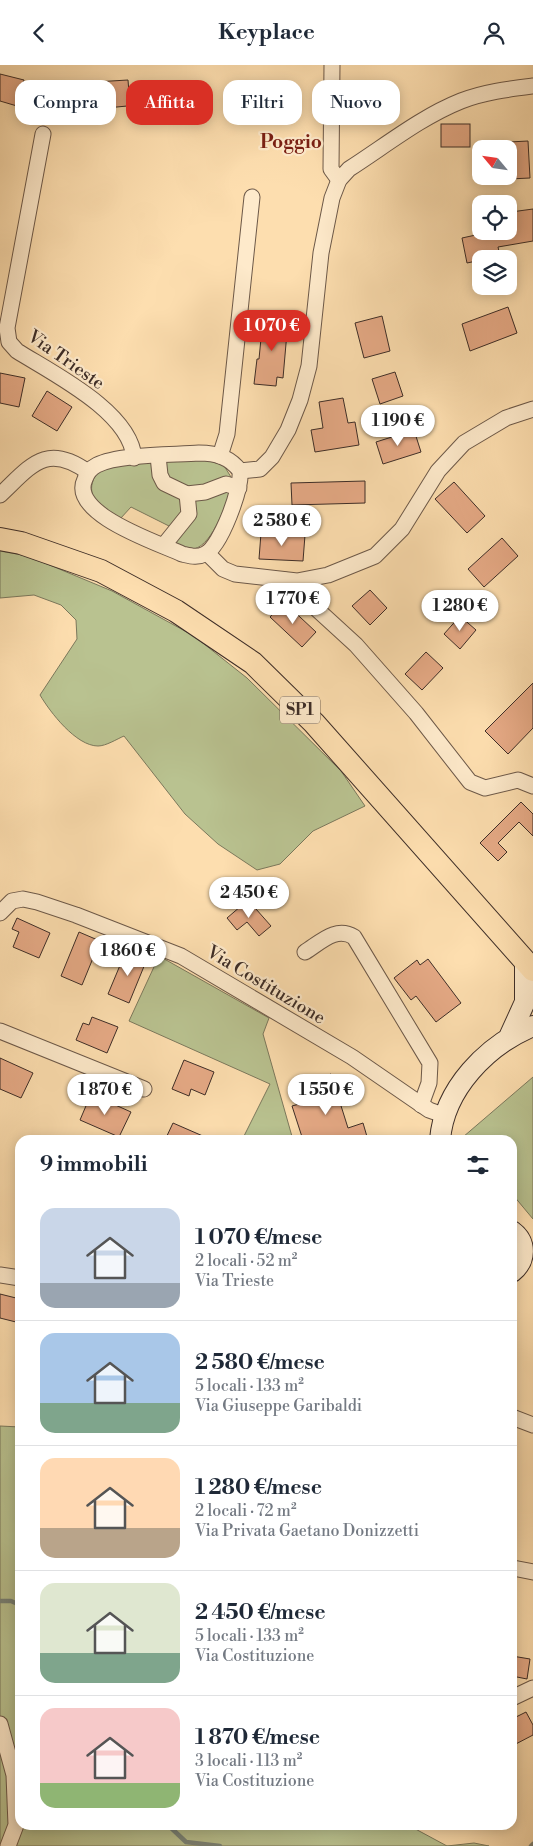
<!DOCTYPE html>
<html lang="it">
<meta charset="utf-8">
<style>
body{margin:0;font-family:"Libre Bodoni",serif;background:#f6f6f7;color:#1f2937;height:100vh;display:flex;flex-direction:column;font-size:19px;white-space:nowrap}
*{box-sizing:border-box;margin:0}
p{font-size:16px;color:#747a83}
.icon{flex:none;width:28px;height:28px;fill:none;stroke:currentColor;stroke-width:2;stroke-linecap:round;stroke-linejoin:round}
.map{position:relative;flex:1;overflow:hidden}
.sheet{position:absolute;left:15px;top:1070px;width:502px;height:695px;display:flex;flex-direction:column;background:#fff;border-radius:15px;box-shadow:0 2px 12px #0003}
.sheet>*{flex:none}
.banner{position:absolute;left:15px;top:15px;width:504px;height:45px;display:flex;gap:10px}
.needle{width:32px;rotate:299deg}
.tools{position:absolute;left:472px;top:75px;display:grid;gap:10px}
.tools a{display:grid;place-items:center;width:45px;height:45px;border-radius:10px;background:#fff;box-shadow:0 2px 12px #0003;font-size:25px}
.price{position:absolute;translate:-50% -42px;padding:0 11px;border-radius:18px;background:#fff;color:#222;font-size:16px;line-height:32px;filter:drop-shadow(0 1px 2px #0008)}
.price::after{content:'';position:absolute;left:50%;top:30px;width:15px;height:11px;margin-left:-8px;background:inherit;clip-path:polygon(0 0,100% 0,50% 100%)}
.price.active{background:#d93025;color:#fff}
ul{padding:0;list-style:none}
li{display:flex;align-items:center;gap:15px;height:125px;padding:0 25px}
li+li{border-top:1px solid #e0e1e3}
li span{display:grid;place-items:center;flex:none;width:140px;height:100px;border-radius:15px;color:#555}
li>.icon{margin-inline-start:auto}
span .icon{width:60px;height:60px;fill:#fffc;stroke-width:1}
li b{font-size:21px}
h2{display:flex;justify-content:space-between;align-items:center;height:60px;padding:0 25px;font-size:21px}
.pill{padding:0 18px;border-radius:15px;background:#fff;box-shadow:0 2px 12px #0003;font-size:18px;line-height:45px}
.pill.active{background:#d93025;color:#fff}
header{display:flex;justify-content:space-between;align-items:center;height:65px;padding:0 25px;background:#fff;font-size:22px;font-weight:700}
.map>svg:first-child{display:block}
.green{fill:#b9c290;stroke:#7b785c}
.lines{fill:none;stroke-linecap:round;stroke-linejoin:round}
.stream{stroke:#788379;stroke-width:4.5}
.building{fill:#e6aa86;stroke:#3d2d27}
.street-casing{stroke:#6d5949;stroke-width:17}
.secondary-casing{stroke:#3d2d27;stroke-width:22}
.primary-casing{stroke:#3d2d27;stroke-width:24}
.street{stroke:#feeacb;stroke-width:15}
.secondary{stroke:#feeacb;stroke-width:20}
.primary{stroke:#fddeaf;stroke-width:22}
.labels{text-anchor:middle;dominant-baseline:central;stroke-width:4.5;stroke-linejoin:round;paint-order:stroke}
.shield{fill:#feeacb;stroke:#776658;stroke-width:1}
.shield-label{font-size:16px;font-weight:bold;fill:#3d2d27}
.street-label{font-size:18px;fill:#3d2d27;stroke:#feeacb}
.neighbourhood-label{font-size:19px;font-weight:bold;fill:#7a1f14;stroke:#feeacb}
</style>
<header><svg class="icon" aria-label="back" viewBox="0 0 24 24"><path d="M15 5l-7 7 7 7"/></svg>Keyplace<svg class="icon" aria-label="person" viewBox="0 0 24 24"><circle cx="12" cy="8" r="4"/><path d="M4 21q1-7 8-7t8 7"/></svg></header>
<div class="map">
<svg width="533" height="1781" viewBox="0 0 533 1781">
<rect width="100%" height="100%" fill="#fddeaf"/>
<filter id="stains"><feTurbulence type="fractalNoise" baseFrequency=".004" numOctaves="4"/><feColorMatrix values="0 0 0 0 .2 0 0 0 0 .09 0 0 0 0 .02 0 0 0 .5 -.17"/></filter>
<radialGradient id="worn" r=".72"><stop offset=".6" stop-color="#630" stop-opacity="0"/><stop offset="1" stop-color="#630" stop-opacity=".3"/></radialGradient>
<g class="green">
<path d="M198,394H208L223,399L234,417C227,435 214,479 194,484C184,486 173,479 164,475L173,463L131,442L120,454C114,451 107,448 102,444C86,430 89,410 107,401Z"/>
<path d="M0,486L28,491L112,526L194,571L247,613L341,706L365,741L313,766L280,799L257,805L218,779L185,749L124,671C117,674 106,681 98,681C76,681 50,647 40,630L77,574L76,555L61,540L34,530L0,533Z"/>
<polygon points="159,891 269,953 263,969 293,1075 242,1075 270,1019 129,956"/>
<polygon points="533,1012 533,1154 513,1130 512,1075 465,1075 463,1072"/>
<polygon points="0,1361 20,1362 20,1760 408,1760 447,1781 474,1778 489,1781 0,1781"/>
</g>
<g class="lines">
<g class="stream">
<polyline points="0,1536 11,1536 20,1540"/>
<polyline points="168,1760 186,1777 220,1781"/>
<polyline points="531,1781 533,1779"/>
</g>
</g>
<g class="building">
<polygon points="0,9 24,15 17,41 0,36"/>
<polygon points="128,15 129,28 179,20 183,49 150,54 148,39 96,44 94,17"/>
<rect x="441" y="59" width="29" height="23"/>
<polygon points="528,76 530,113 509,114 509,77"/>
<polygon points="533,144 533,176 498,182 500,191 467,198 462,173 494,166 514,166 511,147"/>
<polygon points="508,242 517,268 470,286 462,259"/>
<polygon points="382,251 390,286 364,293 355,258"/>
<polygon points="263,253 288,256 283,313 277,312 276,321 254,319 257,294 259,294"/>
<polygon points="395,307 403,331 380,339 372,314"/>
<polygon points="0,308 25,313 19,342 0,338"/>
<polygon points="47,326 72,342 57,366 32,351"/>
<polygon points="343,333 348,358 355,357 359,380 315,387 311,365 323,363 319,337"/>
<polygon points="414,365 421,387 383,399 376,377"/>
<polygon points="365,416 365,438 292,440 291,418"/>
<polygon points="454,417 485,451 467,468 435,434"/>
<polygon points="261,468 305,470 303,496 259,494"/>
<polygon points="502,473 518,491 484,522 468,504"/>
<polygon points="370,525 387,543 370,560 352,541"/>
<polygon points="284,537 316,567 302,582 270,552"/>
<polygon points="460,551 476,565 460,584 444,569"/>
<polygon points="426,587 443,603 422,625 405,609"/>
<polygon points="533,618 533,663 508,689 485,666"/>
<polygon points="521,737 533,749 533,771 519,757 498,778 507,787 498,796 480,778"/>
<polygon points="248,835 271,861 259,871 247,857 237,865 227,853"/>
<polygon points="17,853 50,868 39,893 13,882 19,867 12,864"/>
<polygon points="79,867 100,876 82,920 61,911"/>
<polygon points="126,886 147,894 129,938 108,929"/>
<polygon points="428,894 461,938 436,957 416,931 411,935 394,913 417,895 420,900"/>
<polygon points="92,952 118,962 107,988 76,975 83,958 89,960"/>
<polygon points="0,993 33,1008 21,1033 0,1024"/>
<polygon points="184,995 214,1007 205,1030 191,1024 189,1031 172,1024"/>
<polygon points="331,1009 348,1063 363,1058 368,1075 303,1075 292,1041 320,1033 314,1015"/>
<polygon points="91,1029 131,1047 119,1072 80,1055"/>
<polygon points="173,1058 212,1075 165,1075"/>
<polygon points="0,1229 20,1234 20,1258 0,1253"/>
<polygon points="512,1591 530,1594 527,1614 512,1611"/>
<polygon points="526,1647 533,1660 533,1670 512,1681 512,1654"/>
</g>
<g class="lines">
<defs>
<g id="street">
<polyline points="332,0 331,104 339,115"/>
<path d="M43,69L7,263L9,277L17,286C52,308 131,347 134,393"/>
<path d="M199,388C216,388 230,392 240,406C242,423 221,481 205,489C197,493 191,491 182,489C159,478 68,449 85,414C87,408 91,403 97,400C118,389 174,390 199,388Z"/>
<polyline points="158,391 160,410 164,418 187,429 205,427 226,419 239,423"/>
<polyline points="220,391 227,369 252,132"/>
<path d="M240,406L260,404L272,392L288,365L300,335L309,301L321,188L332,133L339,115L349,104C385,81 421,52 461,36C484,27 509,24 533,21"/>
<path d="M0,430C31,401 46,377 88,407"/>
<polyline points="164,480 189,449 187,429"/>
<polyline points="207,488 223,504 235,509 297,516 328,510 375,491 402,464 438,406 464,378 506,353 533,344"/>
<polyline points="285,515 356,580 416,648 470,717 485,723 518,715 533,721"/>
<polyline points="0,848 12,836 23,834 37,837 76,850 181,891 352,992 429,1045 443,1050"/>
<path d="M305,887C321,877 336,861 354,872L430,998L429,1018L421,1040"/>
<polyline points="0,966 144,1024"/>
<polyline points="0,1210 20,1213"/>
<polyline points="512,1352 533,1360"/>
<polyline points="513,1503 533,1507"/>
<polyline points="512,1633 533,1623"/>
<polyline points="0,1659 14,1710 16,1760 8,1781"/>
</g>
<g id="secondary">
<polyline points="510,970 525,937 525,896"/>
<path d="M440,1075C444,1024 487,980 533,961"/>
<path d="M512,1166C527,1177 526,1196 512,1207"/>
</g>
<polyline id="primary" points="0,474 21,478 101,506 176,546 253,598 314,658 533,905"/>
</defs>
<use href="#street" class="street-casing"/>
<use href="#secondary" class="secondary-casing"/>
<use href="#primary" class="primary-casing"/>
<use href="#street" class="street"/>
<use href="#secondary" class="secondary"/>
<use href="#primary" class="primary"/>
</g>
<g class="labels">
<rect class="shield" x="280" y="631.5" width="40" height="27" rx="4"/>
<g class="shield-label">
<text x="300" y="645">SP1</text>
</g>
<g class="street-label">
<text transform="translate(66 295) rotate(35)">Via Trieste</text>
<text transform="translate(266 920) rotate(31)">Via Costituzione</text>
</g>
<g class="neighbourhood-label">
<text x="291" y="77">Poggio</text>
</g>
</g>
<rect width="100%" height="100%" filter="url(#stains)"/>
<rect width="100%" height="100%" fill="url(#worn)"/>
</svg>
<div class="tools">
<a><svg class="needle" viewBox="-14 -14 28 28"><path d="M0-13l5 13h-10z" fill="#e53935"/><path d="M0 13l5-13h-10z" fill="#747a83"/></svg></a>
<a><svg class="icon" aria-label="locate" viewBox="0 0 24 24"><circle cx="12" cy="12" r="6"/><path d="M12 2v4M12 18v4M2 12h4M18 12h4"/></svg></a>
<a><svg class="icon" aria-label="layers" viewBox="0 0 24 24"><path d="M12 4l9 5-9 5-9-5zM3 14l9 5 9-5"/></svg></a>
</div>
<b class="price active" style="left:272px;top:287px">1 070 €</b>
<b class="price" style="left:398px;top:382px">1 190 €</b>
<b class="price" style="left:282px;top:482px">2 580 €</b>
<b class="price" style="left:293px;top:560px">1 770 €</b>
<b class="price" style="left:460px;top:567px">1 280 €</b>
<b class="price" style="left:249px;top:854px">2 450 €</b>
<b class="price" style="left:128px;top:912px">1 860 €</b>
<b class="price" style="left:105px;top:1051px">1 870 €</b>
<b class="price" style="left:326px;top:1051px">1 550 €</b>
<div class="banner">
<a class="pill">Compra</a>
<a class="pill active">Affitta</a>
<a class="pill">Filtri</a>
<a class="pill">Nuovo</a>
</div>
<section class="sheet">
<h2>9 immobili<svg class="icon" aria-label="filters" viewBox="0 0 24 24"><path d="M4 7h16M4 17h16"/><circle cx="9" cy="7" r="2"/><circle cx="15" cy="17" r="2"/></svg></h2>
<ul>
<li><span style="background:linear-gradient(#c9d6e8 75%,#9aa5b1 0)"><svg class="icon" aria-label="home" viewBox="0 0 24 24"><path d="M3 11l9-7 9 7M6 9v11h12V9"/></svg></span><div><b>1 070 €/mese</b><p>2 locali · 52 m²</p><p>Via Trieste</p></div></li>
<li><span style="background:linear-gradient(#a9c7e8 70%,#7fa58c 0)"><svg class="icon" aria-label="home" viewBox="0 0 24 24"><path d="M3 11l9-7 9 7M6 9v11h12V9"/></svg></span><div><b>2 580 €/mese</b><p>5 locali · 133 m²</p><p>Via Giuseppe Garibaldi</p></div></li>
<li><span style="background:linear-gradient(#ffd9b3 70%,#b9a48a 0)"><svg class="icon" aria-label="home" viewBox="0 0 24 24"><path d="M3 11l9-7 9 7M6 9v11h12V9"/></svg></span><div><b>1 280 €/mese</b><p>2 locali · 72 m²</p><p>Via Privata Gaetano Donizzetti</p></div></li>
<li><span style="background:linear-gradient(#dfe7d0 70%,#7fa58c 0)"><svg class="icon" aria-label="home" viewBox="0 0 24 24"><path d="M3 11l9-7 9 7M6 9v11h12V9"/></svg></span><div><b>2 450 €/mese</b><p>5 locali · 133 m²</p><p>Via Costituzione</p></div></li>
<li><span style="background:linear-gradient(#f6c9c9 75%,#8fb573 0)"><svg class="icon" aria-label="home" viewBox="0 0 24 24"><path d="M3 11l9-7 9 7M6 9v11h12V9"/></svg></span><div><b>1 870 €/mese</b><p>3 locali · 113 m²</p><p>Via Costituzione</p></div></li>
</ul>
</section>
</div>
